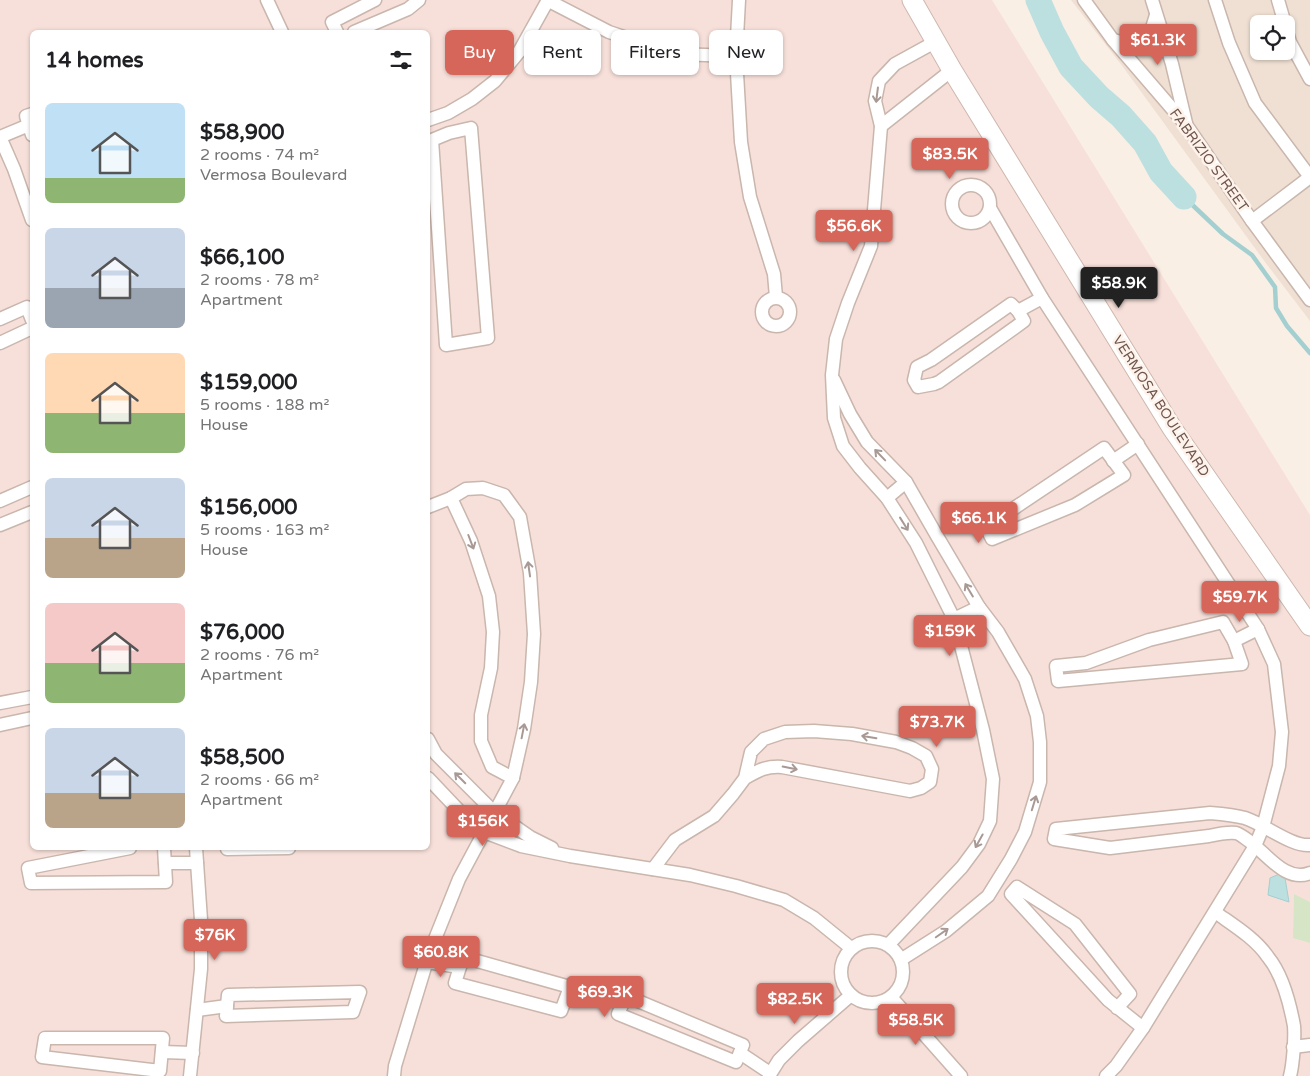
<!DOCTYPE html>
<meta charset="utf-8">
<style>
body{margin:0;font-family:"Varela Round",sans-serif;background:#f6f6f6;color:#202124;height:100vh;display:flex;flex-direction:column;font-size:19px;white-space:nowrap}
*{box-sizing:border-box;margin:0}
p{font-size:16px;color:#757577}
.icon{flex:none;width:28px;height:28px;fill:none;stroke:currentColor;stroke-width:2;stroke-linecap:round;stroke-linejoin:round}
.map{position:relative;flex:1;overflow:hidden}
.drawer{position:absolute;left:30px;top:30px;width:400px;height:820px;display:flex;flex-direction:column;background:#fff;border-radius:8px;box-shadow:0 1px 4px #0004}
.drawer>*{flex:none}
.hud{position:absolute;left:445px;top:30px;width:475px;height:45px;display:flex;gap:10px}
.controls{position:absolute;left:1250px;top:15px;display:grid;gap:10px}
.controls a{display:grid;place-items:center;width:45px;height:45px;border-radius:8px;background:#fff;box-shadow:0 1px 4px #0004;font-size:25px}
.price{position:absolute;translate:-50% -42px;padding:0 11px;border-radius:5px;background:#d56659;color:#fff;font-size:16px;line-height:32px;filter:drop-shadow(0 1px 2px #0008)}
.price::after{content:'';position:absolute;left:50%;top:30px;width:15px;height:11px;margin-left:-8px;background:inherit;clip-path:polygon(0 0,100% 0,50% 100%)}
.price.selected{background:#222;color:#fff}
ul{padding:0;list-style:none}
li{display:flex;align-items:center;gap:15px;height:125px;padding:0 15px}
li span{display:grid;place-items:center;flex:none;width:140px;height:100px;border-radius:8px;color:#555}
li>.icon{margin-inline-start:auto}
span .icon{width:60px;height:60px;fill:#fffc;stroke-width:1}
li b{font-size:21px}
h2{display:flex;justify-content:space-between;align-items:center;height:60px;padding:0 15px;font-size:21px}
.chip{padding:0 18px;border-radius:8px;background:#fff;box-shadow:0 1px 4px #0004;font-size:18px;line-height:45px}
.chip.selected{background:#d56659;color:#fff}
.map>svg:first-child{display:block}
.residential{fill:#f0e0d4;fill-rule:evenodd}
.commercial{fill:#f8e0da;fill-rule:evenodd}
.green{fill:#d6e5c5}
.water{fill:#bcdfe0;stroke:#a4cfd1}
.lines{fill:none;stroke-linecap:round;stroke-linejoin:round}
.stream{stroke:#a4cfd1;stroke-width:4.5}
.river{stroke:#bcdfe0;stroke-width:25}
.street-casing{stroke:#c9b6ad;stroke-width:15}
.secondary-casing{stroke:#ceb8ae;stroke-width:21}
.street{stroke:#fff;stroke-width:12}
.secondary{stroke:#fff;stroke-width:19}
.oneway{stroke:#a99994}
.labels{text-anchor:middle;dominant-baseline:central;stroke-width:5;stroke-linejoin:round;paint-order:stroke}
.street-label{font-size:14px;fill:#6f554d;stroke:#fdf3eb}
</style>
<div class="map">
<svg width="1310" height="1076" viewBox="0 0 1310 1076">
<rect width="100%" height="100%" fill="#f9efe5"/>
<path class="residential" d="M1071,0H1310V321L1265,262L1123,67ZM1259,24H1286V51H1259Z"/>
<path class="commercial" d="M0,0H992L1310,515V1076H0ZM32,32H428V848H32Z"/>
<polygon class="green" points="1294,894 1310,902 1310,943 1293,938"/>
<polygon class="water" points="1284,872 1289,902 1268,895 1270,878"/>
<g class="lines">
<polyline class="stream" points="1184,197 1223,234 1252,255 1275,287 1276,308 1287,326 1310,353"/>
<polyline class="river" points="1038,0 1052,32 1071,67 1099,97 1121,116 1145,143 1161,172 1184,197"/>
<defs>
<g id="street">
<polyline points="267,0 282,32"/>
<polyline points="547,0 609,32 675,54 736,56"/>
<polyline points="739,0 736,56 741,142 750,197 774,274 776,297"/>
<polyline points="1084,0 1113,40 1187,126 1252,221 1310,300"/>
<polyline points="1152,0 1172,64 1186,123"/>
<polyline points="1215,0 1229,43 1255,103 1310,177"/>
<polyline points="1278,0 1285,24"/>
<polyline points="1286,29 1290,42 1310,79"/>
<polyline points="337,32 332,22 375,0"/>
<polyline points="354,32 408,9 419,0"/>
<polyline points="1113,40 1126,43 1134,42 1144,38 1151,31 1156,15"/>
<polyline points="32,114 26,116 32,135"/>
<polyline points="428,120 448,113 472,99 495,81 519,52 548,0"/>
<polyline points="881,126 952,70"/>
<polygon points="471,128 488,338 446,345 432,140 449,133"/>
<polyline points="0,137 14,169 32,220"/>
<polyline points="0,137 29,125"/>
<circle cx="971" cy="204" r="19"/>
<polyline points="990,208 1042,298 1258,629 1274,664 1282,732 1279,766 1263,827 1255,846 1143,1028 1116,1066 1106,1076"/>
<polyline points="1252,221 1310,177"/>
<circle cx="776" cy="312" r="14"/>
<polygon points="1011,304 1018,311 1024,321 939,382 934,384 918,387 914,380 917,367 931,360"/>
<polyline points="1018,311 1042,298"/>
<polyline points="0,319 27,307 32,320"/>
<polyline points="0,343 32,328"/>
<polyline points="834,380 850,414 867,442 906,482 937,536 979,607 998,632 1025,679 1037,716 1040,742 1040,782 1025,832 1011,859 988,896 946,931 902,959"/>
<polygon points="1104,448 1124,475 1075,505 992,539 986,527"/>
<polyline points="1113,461 1138,444"/>
<polyline points="451,498 471,541 489,596 493,632 491,668 481,715 481,741 492,767 513,778"/>
<polyline points="887,498 906,482"/>
<polyline points="0,501 32,487"/>
<polyline points="0,525 32,512"/>
<polyline points="954,619 979,607"/>
<polygon points="1223,622 1234,641 1242,664 1058,681 1056,666 1086,663 1149,640"/>
<polyline points="1234,641 1258,629"/>
<polyline points="0,703 32,697"/>
<polyline points="0,725 32,718"/>
<polyline points="428,739 436,754 494,812 530,837 552,848"/>
<polyline points="428,778 464,816 484,832 521,846 570,856 690,875 736,886 784,900 814,918 851,948"/>
<path d="M1310,845C1292,847 1264,824 1245,818C1234,815 1222,814 1210,813L1056,829L1054,839L1110,848L1209,836C1218,834 1227,832 1236,833C1240,834 1245,838 1249,841C1267,854 1286,883 1310,873"/>
<polyline points="130,848 28,868 31,883 166,882 164,848"/>
<polyline points="227,848 227,849 289,848"/>
<polyline points="165,863 197,863"/>
<path d="M653,869L675,840L714,816L733,794L745,778L751,752L764,739L785,732L814,731L852,734L896,742L912,748L926,756L932,769L930,782L921,788L910,791L782,767C766,766 759,770 745,778"/>
<path d="M1215,912C1233,925 1255,938 1268,957C1282,974 1290,1004 1294,1026C1295,1038 1293,1065 1290,1076"/>
<circle cx="872" cy="972" r="31"/>
<polyline points="889,944 962,867 979,844 990,821 993,779 983,730 954,619 916,543 887,498 860,468 843,446 834,418 832,375 836,339 848,303 871,246 881,126 875,101 879,81 895,64 935,42"/>
<polygon points="463,957 570,987 561,1011 455,983"/>
<polyline points="426,962 460,967"/>
<polygon points="360,992 353,1012 226,1016 228,995"/>
<polygon points="626,996 743,1045 736,1062 618,1014"/>
<polyline points="891,997 961,1076"/>
<polyline points="1117,1008 1130,994 1075,924 1017,887 1011,894 1108,1000 1143,1028"/>
<polyline points="197,1010 227,1006"/>
<polygon points="45,1038 163,1038 160,1071 42,1057"/>
<polyline points="1293,1047 1310,1045"/>
<polyline points="162,1052 193,1053"/>
<polyline points="740,1053 770,1073"/>
<polyline points="190,1076 201,969 201,920 196,848"/>
<polyline points="394,1076 395,1066 429,954 459,879 513,778 524,729 531,682 534,634 530,573 520,517 504,495 483,488 466,489 451,498 428,507"/>
<polyline points="769,1076 779,1060 798,1041 851,995"/>
</g>
<polyline id="secondary" points="912,0 952,70 1172,428 1310,626"/>
</defs>
<use href="#street" class="street-casing"/>
<use href="#secondary" class="secondary-casing"/>
<use href="#street" class="street"/>
<use href="#secondary" class="secondary"/>
</g>
<defs><path id="oneway-shaft" d="M-6 0H5M1.5-3L5.5 0L1.5 3" fill="none" stroke-width="1.6" stroke-linecap="round" stroke-linejoin="round" transform="scale(1.25)"/></defs>
<g class="oneway">
<use href="#oneway-shaft" transform="translate(877 95) rotate(97)"/>
<use href="#oneway-shaft" transform="translate(880 455) rotate(-134)"/>
<use href="#oneway-shaft" transform="translate(904 524) rotate(58)"/>
<use href="#oneway-shaft" transform="translate(471 542) rotate(69)"/>
<use href="#oneway-shaft" transform="translate(529 569) rotate(-98)"/>
<use href="#oneway-shaft" transform="translate(969 590) rotate(-121)"/>
<use href="#oneway-shaft" transform="translate(523 731) rotate(-79)"/>
<use href="#oneway-shaft" transform="translate(869 737) rotate(-171)"/>
<use href="#oneway-shaft" transform="translate(790 768) rotate(11)"/>
<use href="#oneway-shaft" transform="translate(460 778) rotate(-135)"/>
<use href="#oneway-shaft" transform="translate(1034 803) rotate(-73)"/>
<use href="#oneway-shaft" transform="translate(979 841) rotate(119)"/>
<use href="#oneway-shaft" transform="translate(942 933) rotate(-35)"/>
</g>
<g class="labels">
<g class="street-label">
<text transform="translate(1209 160) rotate(54)">FABRIZIO STREET</text>
<text transform="translate(1161 406) rotate(57)">VERMOSA BOULEVARD</text>
</g>
</g>
</svg>
<div class="controls">
<a><svg class="icon" aria-label="locate" viewBox="0 0 24 24"><circle cx="12" cy="12" r="6"/><path d="M12 2v4M12 18v4M2 12h4M18 12h4"/></svg></a>
</div>
<b class="price" style="left:1158px;top:66px">$61.3K</b>
<b class="price" style="left:950px;top:180px">$83.5K</b>
<b class="price" style="left:854px;top:252px">$56.6K</b>
<b class="price selected" style="left:1119px;top:309px">$58.9K</b>
<b class="price" style="left:979px;top:544px">$66.1K</b>
<b class="price" style="left:1240px;top:623px">$59.7K</b>
<b class="price" style="left:950px;top:657px">$159K</b>
<b class="price" style="left:937px;top:748px">$73.7K</b>
<b class="price" style="left:483px;top:847px">$156K</b>
<b class="price" style="left:215px;top:961px">$76K</b>
<b class="price" style="left:441px;top:978px">$60.8K</b>
<b class="price" style="left:605px;top:1018px">$69.3K</b>
<b class="price" style="left:795px;top:1025px">$82.5K</b>
<b class="price" style="left:916px;top:1046px">$58.5K</b>
<div class="hud">
<a class="chip selected">Buy</a>
<a class="chip">Rent</a>
<a class="chip">Filters</a>
<a class="chip">New</a>
</div>
<section class="drawer">
<h2>14 homes<svg class="icon" aria-label="filters" viewBox="0 0 24 24"><path d="M4 7h16M4 17h16"/><circle cx="9" cy="7" r="2"/><circle cx="15" cy="17" r="2"/></svg></h2>
<ul>
<li><span style="background:linear-gradient(#bfe0f5 75%,#8fb573 0)"><svg class="icon" aria-label="home" viewBox="0 0 24 24"><path d="M3 11l9-7 9 7M6 9v11h12V9"/></svg></span><div><b>$58,900</b><p>2 rooms · 74 m²</p><p>Vermosa Boulevard</p></div></li>
<li><span style="background:linear-gradient(#c9d6e8 60%,#9aa5b1 0)"><svg class="icon" aria-label="home" viewBox="0 0 24 24"><path d="M3 11l9-7 9 7M6 9v11h12V9"/></svg></span><div><b>$66,100</b><p>2 rooms · 78 m²</p><p>Apartment</p></div></li>
<li><span style="background:linear-gradient(#ffd9b3 60%,#8fb573 0)"><svg class="icon" aria-label="home" viewBox="0 0 24 24"><path d="M3 11l9-7 9 7M6 9v11h12V9"/></svg></span><div><b>$159,000</b><p>5 rooms · 188 m²</p><p>House</p></div></li>
<li><span style="background:linear-gradient(#c9d6e8 60%,#b9a48a 0)"><svg class="icon" aria-label="home" viewBox="0 0 24 24"><path d="M3 11l9-7 9 7M6 9v11h12V9"/></svg></span><div><b>$156,000</b><p>5 rooms · 163 m²</p><p>House</p></div></li>
<li><span style="background:linear-gradient(#f6c9c9 60%,#8fb573 0)"><svg class="icon" aria-label="home" viewBox="0 0 24 24"><path d="M3 11l9-7 9 7M6 9v11h12V9"/></svg></span><div><b>$76,000</b><p>2 rooms · 76 m²</p><p>Apartment</p></div></li>
<li><span style="background:linear-gradient(#c9d6e8 65%,#b9a48a 0)"><svg class="icon" aria-label="home" viewBox="0 0 24 24"><path d="M3 11l9-7 9 7M6 9v11h12V9"/></svg></span><div><b>$58,500</b><p>2 rooms · 66 m²</p><p>Apartment</p></div></li>
</ul>
</section>
</div>
